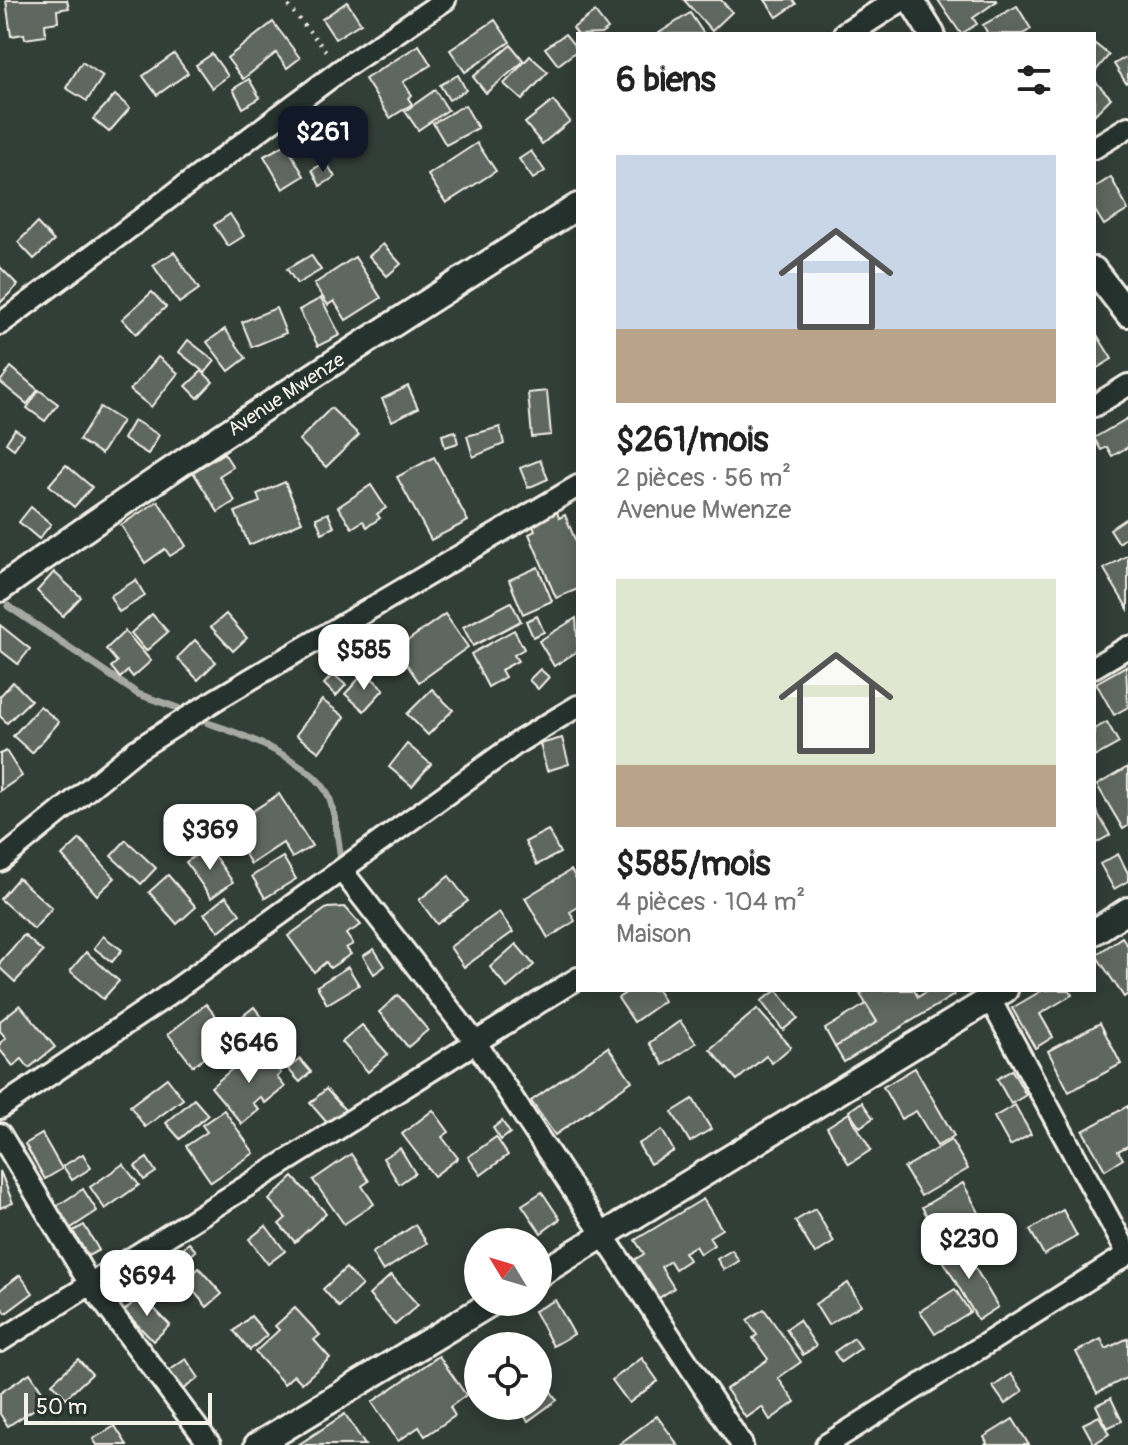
<!DOCTYPE html>
<html lang="fr">
<meta charset="utf-8">
<style>
body{margin:0;font-family:Pangolin,sans-serif;background:#f6f6f6;color:#222;height:100vh;display:flex;flex-direction:column;font-size:30px;white-space:nowrap}
*{box-sizing:border-box;margin:0}
p{font-size:26px;color:#767676}
.icon{flex:none;width:44px;height:44px;fill:none;stroke:currentColor;stroke-width:2;stroke-linecap:round;stroke-linejoin:round}
.map{position:relative;flex:1;overflow:hidden}
.side{position:absolute;left:576px;top:32px;width:520px;height:960px;display:flex;flex-direction:column;background:#fff;border-radius:0px;box-shadow:0 4px 20px #0003}
.side>*{flex:none}
.needle{width:52px;rotate:308deg}
.buttons{position:absolute;left:464px;top:1228px;display:grid;gap:16px}
.buttons a{display:grid;place-items:center;width:88px;height:88px;border-radius:50%;background:#fff;box-shadow:0 4px 20px #0003;font-size:40px}
.scale{position:absolute;left:24px;bottom:20px;width:188px;box-sizing:border-box;padding-left:8px;border:4px solid #f4f1e8;border-top:0;font-size:22px;line-height:28px;white-space:nowrap;color:#f4f1e8;-webkit-text-stroke:6px #26332d;paint-order:stroke}
.price{position:absolute;translate:-50% -68px;padding:0 18px;border-radius:16px;background:#fff;color:#222;font-size:26px;line-height:52px;filter:drop-shadow(0 2px 4px #0008)}
.price::after{content:'';position:absolute;left:50%;top:48px;width:24px;height:18px;margin-left:-12px;background:inherit;clip-path:polygon(0 0,100% 0,50% 100%)}
.price.active{background:#111827;color:#fff}
ul{padding:0;list-style:none}
li{display:grid;align-content:center;gap:16px;height:424px;padding:0 40px}
li span{display:grid;place-items:center;height:248px;border-radius:0px;color:#555}
li>.icon{margin-inline-start:auto}
span .icon{width:144px;height:144px;fill:#fffc;stroke-width:1}
li b{font-size:34px}
h2{display:flex;justify-content:space-between;align-items:center;height:96px;padding:0 40px;font-size:34px}
.map>svg:first-child{display:block}
.lines{fill:none;stroke-linecap:round;stroke-linejoin:round}
.stream{stroke:#a6a9a1;stroke-width:7}
.building{fill:#5f6861;stroke:#f4f1e8;stroke-width:2}
.minor-casing{stroke:#f4f1e8;stroke-width:26}
.tertiary-casing{stroke:#f4f1e8;stroke-width:30}
.path{stroke:#f4f1e8;stroke-width:4;stroke-dasharray:2 6;stroke-linecap:butt}
.minor{stroke:#26332d;stroke-width:20}
.tertiary{stroke:#26332d;stroke-width:24}
.labels{text-anchor:middle;dominant-baseline:central;stroke-width:8;stroke-linejoin:round;paint-order:stroke}
.street-label{font-size:20px;fill:#f4f1e8;stroke:#26332d}
</style>
<div class="map">
<svg width="1128" height="1445" viewBox="0 0 1128 1445">
<rect width="100%" height="100%" fill="#323e38"/>
<filter id="ink" filterUnits="userSpaceOnUse"><feTurbulence type="fractalNoise" baseFrequency=".0125" numOctaves="2"/><feDisplacementMap in="SourceGraphic" scale="16" xChannelSelector="R" yChannelSelector="G"/><feConvolveMatrix kernelMatrix="1 2 1 2 8 2 1 2 1" color-interpolation-filters="sRGB"/></filter>
<g filter="url(#ink)">
<g class="lines">
<g class="stream">
<polyline points="8,606 138,694 178,708"/>
<path d="M208,723C240,733 316,763 329,797C337,818 338,844 342,865"/>
</g>
</g>
<g class="building">
<polygon points="6,0 67,0 69,8 57,10 58,22 45,24 46,36 25,39 24,34 11,36"/>
<polygon points="684,0 721,0 732,12 712,31"/>
<polygon points="765,0 793,0 796,4 777,17"/>
<polygon points="938,0 996,0 997,1 973,18 977,24 961,34"/>
<polygon points="347,2 361,23 335,39 322,19"/>
<polygon points="1017,6 1031,29 1023,34 988,34 983,25"/>
<polygon points="595,12 608,29 601,34 578,35 573,28"/>
<polygon points="690,13 704,34 659,34 659,33"/>
<polygon points="495,20 510,42 465,72 450,50"/>
<polygon points="273,22 300,58 287,68 276,53 243,79 227,58"/>
<polygon points="565,34 578,50 558,65 545,48"/>
<polygon points="1094,43 1109,55 1094,73"/>
<polygon points="419,45 431,65 403,82 412,95 408,98 412,104 390,118 365,79"/>
<polygon points="511,45 524,61 486,93 473,77"/>
<polygon points="174,54 188,73 157,95 143,76"/>
<polygon points="212,54 228,76 212,88 196,65"/>
<polygon points="530,56 548,72 522,100 504,84"/>
<polygon points="1128,56 1128,82 1126,83 1114,64"/>
<polygon points="82,62 103,76 87,101 66,88"/>
<polygon points="458,75 466,90 449,100 440,85"/>
<polygon points="249,79 260,98 243,108 233,89"/>
<polygon points="1094,80 1111,98 1094,115"/>
<polygon points="435,90 448,110 418,130 405,111"/>
<polygon points="115,95 130,108 109,132 93,119"/>
<polygon points="553,101 570,121 542,144 525,123"/>
<polygon points="465,105 478,128 446,145 433,123"/>
<polygon points="336,112 349,135 318,154 305,131"/>
<polygon points="477,143 496,171 446,203 428,175"/>
<polygon points="286,144 304,176 283,189 264,156"/>
<polygon points="531,151 545,171 533,179 519,159"/>
<polygon points="326,162 335,177 320,186 312,170"/>
<polygon points="1111,177 1128,210 1104,225 1094,209 1094,188"/>
<polygon points="230,214 244,236 228,246 214,225"/>
<polygon points="37,223 54,241 34,259 18,242"/>
<polygon points="383,244 401,264 387,276 369,256"/>
<polygon points="174,252 199,289 179,303 153,265"/>
<polygon points="311,255 321,270 297,284 287,269"/>
<polygon points="355,257 381,298 346,320 334,301 328,305 314,284"/>
<polygon points="0,267 18,285 0,303"/>
<polygon points="152,292 166,307 136,334 122,319"/>
<polygon points="321,298 340,335 318,346 299,310"/>
<polygon points="276,308 286,333 252,347 242,322"/>
<polygon points="225,329 246,358 229,371 207,342"/>
<polygon points="1094,330 1112,359 1094,370"/>
<polygon points="188,340 215,361 205,373 179,352"/>
<polygon points="158,357 178,373 151,407 130,390"/>
<polygon points="11,367 38,390 27,404 0,382"/>
<polygon points="202,371 213,382 198,398 186,386"/>
<polygon points="408,386 418,408 392,421 382,399"/>
<polygon points="39,390 58,404 45,421 27,408"/>
<polygon points="547,391 551,435 532,437 528,393"/>
<polygon points="100,407 122,421 101,454 79,440"/>
<polygon points="331,408 359,435 326,467 299,440"/>
<polygon points="1128,418 1128,447 1112,456 1107,447 1101,450 1094,438"/>
<polygon points="134,420 159,435 148,454 123,439"/>
<polygon points="500,427 504,444 473,457 467,436"/>
<polygon points="15,429 24,435 14,449 6,443"/>
<polygon points="455,431 458,443 445,447 442,435"/>
<polygon points="224,453 233,467 219,476 235,501 218,512 193,472"/>
<polygon points="434,457 468,521 431,540 397,477"/>
<polygon points="540,460 548,479 528,488 520,468"/>
<polygon points="66,465 92,487 74,507 49,485"/>
<polygon points="285,482 302,522 249,545 235,512 260,502 257,494"/>
<polygon points="371,485 386,508 377,514 380,518 367,527 363,521 352,528 338,507"/>
<polygon points="158,501 186,546 170,556 165,549 145,563 121,525"/>
<polygon points="31,507 51,524 39,539 19,522"/>
<polygon points="557,512 559,518 565,515 578,547 578,589 556,598 529,534 535,531 532,524"/>
<polygon points="328,513 334,527 322,533 316,518"/>
<polygon points="1128,517 1128,536 1119,543 1110,529"/>
<polygon points="1128,555 1128,609 1104,569"/>
<polygon points="538,567 552,601 523,614 509,580"/>
<polygon points="54,572 81,597 63,616 37,591"/>
<polygon points="136,580 145,596 119,612 110,596"/>
<polygon points="511,602 521,621 473,646 463,627"/>
<polygon points="152,614 168,632 146,651 131,633"/>
<polygon points="226,614 247,638 233,651 211,627"/>
<polygon points="445,614 468,647 419,682 396,649"/>
<polygon points="537,616 544,632 533,637 526,621"/>
<polygon points="576,618 578,651 554,666 539,641"/>
<polygon points="0,625 30,649 18,664 0,650"/>
<polygon points="514,630 524,649 514,655 518,661 501,670 505,677 488,687 471,654"/>
<polygon points="125,631 151,661 133,677 128,671 120,678 111,667 117,662 106,649"/>
<polygon points="195,640 216,662 198,680 177,658"/>
<polygon points="1126,666 1128,707 1114,715 1096,683"/>
<polygon points="540,669 549,677 538,689 529,680"/>
<polygon points="365,672 384,689 364,711 345,694"/>
<polygon points="333,674 346,685 336,696 324,684"/>
<polygon points="13,682 31,700 7,723 0,716 0,696"/>
<polygon points="432,689 453,710 428,735 407,714"/>
<polygon points="322,700 345,717 319,752 296,735"/>
<polygon points="40,706 59,722 32,753 13,736"/>
<polygon points="1107,722 1119,743 1094,757 1094,729"/>
<polygon points="562,738 569,764 547,771 540,744"/>
<polygon points="407,744 431,764 412,786 389,767"/>
<polygon points="6,751 22,776 0,791 0,754"/>
<polygon points="1128,767 1128,826 1123,829 1097,785"/>
<polygon points="279,794 312,846 292,858 283,843 251,864 228,827"/>
<polygon points="1094,807 1110,835 1094,844"/>
<polygon points="548,830 560,853 537,865 525,842"/>
<polygon points="80,839 115,878 97,895 62,856"/>
<polygon points="126,840 156,868 141,884 111,856"/>
<polygon points="208,847 233,882 211,898 186,862"/>
<polygon points="1118,854 1128,873 1128,881 1114,889 1100,864"/>
<polygon points="283,857 296,879 265,898 252,876"/>
<polygon points="571,870 578,882 578,907 570,912 575,921 548,938 525,898"/>
<polygon points="168,875 196,907 177,924 149,892"/>
<polygon points="449,876 468,901 437,924 419,900"/>
<polygon points="18,878 52,908 34,929 0,899"/>
<polygon points="226,896 240,914 219,931 204,914"/>
<polygon points="345,907 361,925 346,934 353,944 346,948 351,954 330,968 326,962 314,972 288,936 327,908"/>
<polygon points="499,912 513,932 464,967 450,947"/>
<polygon points="24,935 43,952 15,982 0,968 0,962"/>
<polygon points="103,936 122,950 112,962 94,948"/>
<polygon points="1122,937 1128,946 1128,994 1124,997 1096,955"/>
<polygon points="516,944 534,965 507,988 490,967"/>
<polygon points="374,949 385,966 374,974 363,956"/>
<polygon points="86,952 119,981 103,999 70,971"/>
<polygon points="348,967 359,985 327,1004 317,986"/>
<polygon points="630,990 657,990 664,1001 634,1022 618,998"/>
<polygon points="777,990 798,1018 783,1030 761,1001"/>
<polygon points="867,990 914,990 918,997 929,990 952,990 954,995 844,1062 835,1047 877,1022 860,994"/>
<polygon points="1043,990 1069,990 1072,995 1040,1014 1053,1037 1035,1048 1012,1008"/>
<polygon points="398,995 428,1030 408,1047 379,1012"/>
<polygon points="206,1004 226,1029 254,1007 271,1028 231,1060 220,1045 193,1066 168,1034"/>
<polygon points="866,1004 877,1022 835,1047 825,1029"/>
<polygon points="20,1005 55,1047 29,1068 22,1059 13,1066 0,1050 0,1043 6,1038 0,1031 0,1021"/>
<polygon points="757,1009 791,1047 772,1063 766,1056 737,1080 710,1049"/>
<polygon points="680,1021 696,1043 664,1065 649,1043"/>
<polygon points="1100,1023 1121,1064 1069,1092 1048,1051"/>
<polygon points="362,1025 388,1054 368,1072 342,1042"/>
<polygon points="259,1046 281,1073 277,1077 285,1087 265,1103 260,1097 253,1103 259,1110 242,1124 211,1087"/>
<polygon points="608,1047 632,1081 555,1135 531,1101"/>
<polygon points="300,1059 311,1072 300,1082 288,1069"/>
<polygon points="915,1068 954,1136 937,1146 916,1111 901,1119 883,1087"/>
<polygon points="1012,1070 1026,1095 1011,1104 997,1079"/>
<polygon points="167,1078 183,1099 145,1127 130,1106"/>
<polygon points="326,1089 345,1110 328,1124 310,1103"/>
<polygon points="194,1099 208,1115 180,1139 166,1123"/>
<polygon points="693,1099 711,1129 690,1142 672,1112"/>
<polygon points="862,1102 873,1118 860,1127 849,1111"/>
<polygon points="1015,1105 1031,1134 1010,1146 994,1117"/>
<polygon points="1128,1106 1128,1146 1118,1151 1123,1159 1105,1170 1083,1131"/>
<polygon points="224,1110 254,1153 211,1182 186,1146 207,1132 202,1125"/>
<polygon points="433,1110 449,1132 442,1137 458,1158 434,1176 402,1134"/>
<polygon points="849,1113 871,1150 849,1164 827,1127"/>
<polygon points="502,1121 510,1133 501,1140 493,1128"/>
<polygon points="662,1130 674,1151 650,1164 638,1144"/>
<polygon points="42,1134 62,1169 45,1179 25,1144"/>
<polygon points="496,1137 508,1155 481,1175 468,1157"/>
<polygon points="951,1140 968,1169 921,1196 904,1168"/>
<polygon points="400,1148 415,1173 399,1184 383,1158"/>
<polygon points="83,1154 91,1168 72,1180 63,1166"/>
<polygon points="351,1154 369,1181 362,1186 374,1204 344,1224 313,1180"/>
<polygon points="147,1158 156,1172 144,1180 135,1166"/>
<polygon points="123,1164 139,1185 105,1209 90,1187"/>
<polygon points="0,1171 13,1203 0,1208"/>
<polygon points="293,1177 326,1213 295,1242 279,1224 286,1218 269,1200"/>
<polygon points="963,1183 982,1218 956,1233 951,1226 937,1234 922,1207"/>
<polygon points="83,1189 97,1211 68,1230 54,1208"/>
<polygon points="542,1192 560,1219 541,1233 522,1205"/>
<polygon points="703,1199 722,1229 709,1237 714,1245 700,1254 695,1246 684,1252 689,1260 675,1269 670,1261 661,1267 674,1288 656,1300 632,1261 644,1254 635,1240"/>
<polygon points="815,1209 834,1242 815,1254 795,1221"/>
<polygon points="1063,1210 1077,1236 1044,1255 1030,1230"/>
<polygon points="84,1225 99,1250 88,1256 73,1231"/>
<polygon points="415,1225 427,1243 383,1271 372,1253"/>
<polygon points="266,1226 285,1251 268,1264 249,1239"/>
<polygon points="960,1242 998,1307 978,1320 940,1255"/>
<polygon points="189,1243 196,1251 184,1262 177,1253"/>
<polygon points="732,1250 739,1261 724,1270 717,1259"/>
<polygon points="199,1268 222,1294 207,1307 185,1281"/>
<polygon points="346,1268 362,1285 339,1307 323,1289"/>
<polygon points="20,1275 33,1293 6,1313 0,1305 0,1290"/>
<polygon points="391,1275 418,1305 395,1325 369,1295"/>
<polygon points="848,1283 861,1305 828,1325 815,1304"/>
<polygon points="955,1289 970,1312 935,1334 920,1311"/>
<polygon points="141,1295 170,1325 153,1341 124,1311"/>
<polygon points="555,1300 574,1334 553,1346 534,1311"/>
<polygon points="295,1308 320,1335 314,1340 330,1358 302,1383 294,1375 284,1384 255,1352 279,1330 275,1326"/>
<polygon points="764,1309 801,1362 778,1378 795,1402 770,1420 762,1407 746,1418 726,1389 768,1359 753,1338 757,1335 747,1320"/>
<polygon points="251,1316 267,1335 250,1350 234,1331"/>
<polygon points="799,1320 816,1346 803,1355 786,1329"/>
<polygon points="854,1338 861,1348 841,1362 834,1352"/>
<polygon points="1128,1338 1128,1377 1097,1393 1076,1352 1101,1339 1106,1349"/>
<polygon points="439,1356 466,1395 450,1407 455,1416 425,1436 419,1427 398,1441 372,1402"/>
<polygon points="642,1358 658,1381 629,1403 612,1380"/>
<polygon points="78,1359 92,1374 66,1398 52,1383"/>
<polygon points="186,1359 199,1378 176,1394 163,1375"/>
<polygon points="30,1373 48,1400 8,1426 0,1414 0,1393"/>
<polygon points="1011,1374 1023,1391 1005,1404 993,1387"/>
<polygon points="545,1383 557,1400 528,1421 517,1406 538,1406 538,1387"/>
<polygon points="1111,1398 1122,1421 1107,1428 1096,1405"/>
<polygon points="345,1414 365,1445 298,1445"/>
<polygon points="657,1416 678,1445 618,1445 626,1439"/>
<polygon points="1099,1416 1109,1434 1094,1444 1083,1424"/>
<polygon points="1013,1419 1029,1445 985,1445 987,1443 984,1437"/>
<polygon points="115,1426 127,1445 97,1445 93,1439"/>
</g>
<g class="lines">
<defs>
<g id="minor">
<polyline points="1094,148 1128,127"/>
<polyline points="0,324 342,69 445,0"/>
<polyline points="1094,406 1128,385"/>
<polyline points="1094,667 1128,647"/>
<polyline points="0,861 135,751 217,699 578,486"/>
<polyline points="343,872 476,1043 742,1445"/>
<polyline points="0,1108 161,1000 520,741 578,706"/>
<polyline points="0,1134 90,1284 210,1445"/>
<polyline points="0,1341 578,978"/>
<polyline points="826,1445 1128,1254 985,990"/>
</g>
<g id="tertiary">
<polyline points="911,0 932,34"/>
<polyline points="846,34 899,0"/>
<polyline points="1094,270 1128,314"/>
<path id="s1" d="M0,589C188,454 383,330 578,206"/>
<polyline points="1094,932 1128,910"/>
<polyline points="538,1275 1005,990"/>
<polyline points="257,1445 493,1302"/>
</g>
</defs>
<use href="#minor" class="minor-casing"/>
<use href="#tertiary" class="tertiary-casing"/>
<polyline class="path" points="283,0 327,52"/>
<use href="#minor" class="minor"/>
<use href="#tertiary" class="tertiary"/>
</g>
</g>
<g class="labels">
<g class="street-label">
<text stroke="none"><textPath href="#s1" startOffset="346">Avenue Mwenze</textPath></text>
</g>
</g>
</svg>
<div class="buttons">
<a><svg class="needle" viewBox="-14 -14 28 28"><path d="M0-13l5 13h-10z" fill="#e53935"/><path d="M0 13l5-13h-10z" fill="#767676"/></svg></a>
<a><svg class="icon" aria-label="locate" viewBox="0 0 24 24"><circle cx="12" cy="12" r="6"/><path d="M12 2v4M12 18v4M2 12h4M18 12h4"/></svg></a>
</div>
<div class="scale">50 m</div>
<b class="price active" style="left:323px;top:174px">$261</b>
<b class="price" style="left:364px;top:692px">$585</b>
<b class="price" style="left:210px;top:872px">$369</b>
<b class="price" style="left:249px;top:1085px">$646</b>
<b class="price" style="left:969px;top:1281px">$230</b>
<b class="price" style="left:147px;top:1318px">$694</b>
<section class="side">
<h2>6 biens<svg class="icon" aria-label="filters" viewBox="0 0 24 24"><path d="M4 7h16M4 17h16"/><circle cx="9" cy="7" r="2"/><circle cx="15" cy="17" r="2"/></svg></h2>
<ul>
<li><span style="background:linear-gradient(#c9d6e8 70%,#b9a48a 0)"><svg class="icon" aria-label="home" viewBox="0 0 24 24"><path d="M3 11l9-7 9 7M6 9v11h12V9"/></svg></span><div><b>$261/mois</b><p>2 pièces · 56 m²</p><p>Avenue Mwenze</p></div></li>
<li><span style="background:linear-gradient(#dfe7d0 75%,#b9a48a 0)"><svg class="icon" aria-label="home" viewBox="0 0 24 24"><path d="M3 11l9-7 9 7M6 9v11h12V9"/></svg></span><div><b>$585/mois</b><p>4 pièces · 104 m²</p><p>Maison</p></div></li>
</ul>
</section>
</div>
